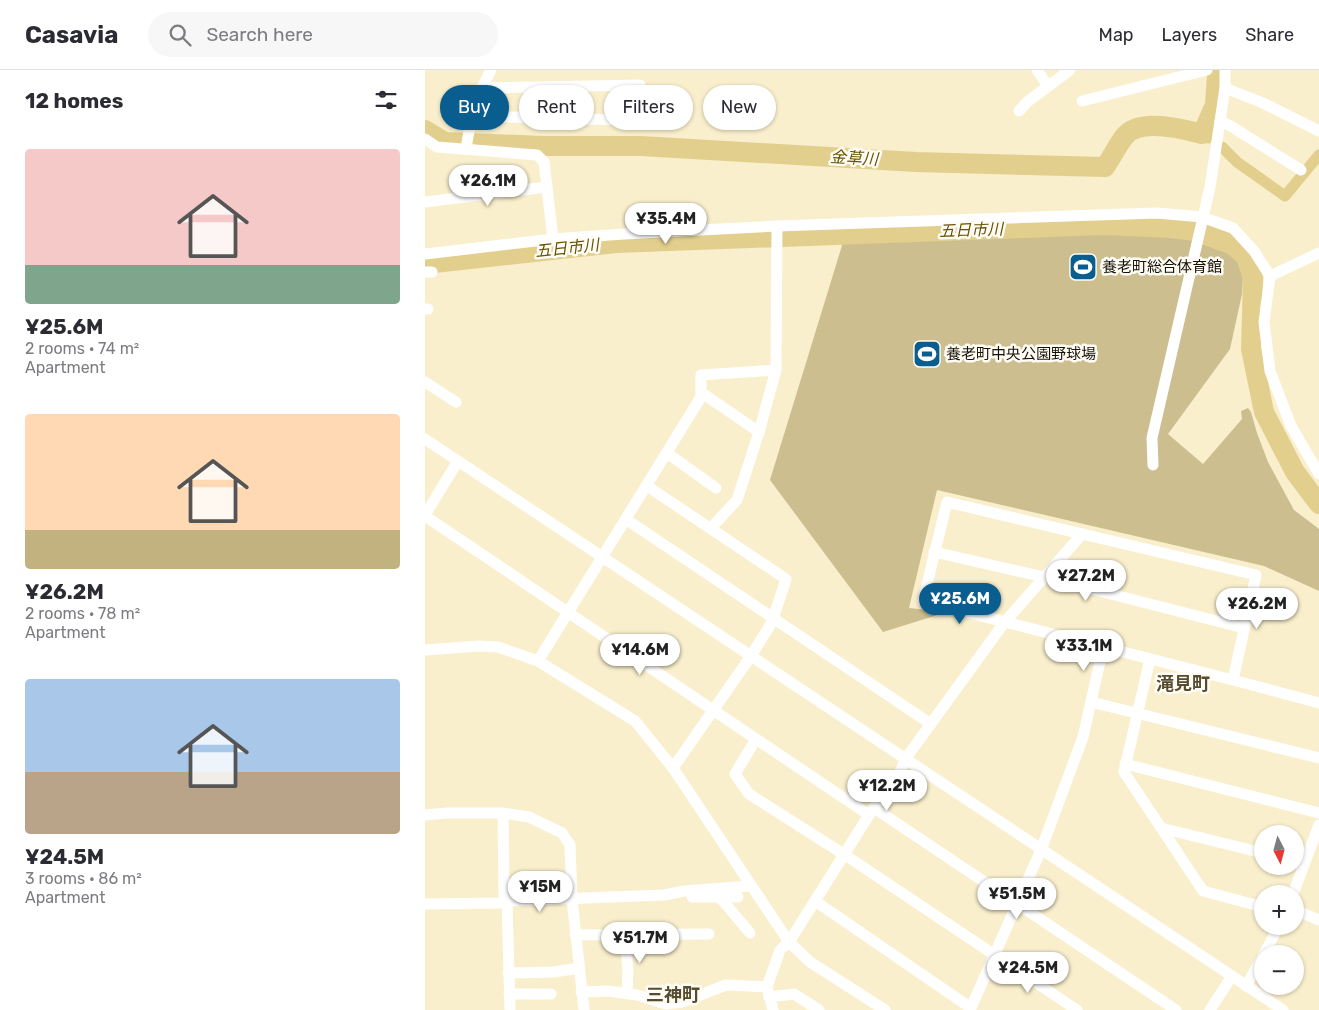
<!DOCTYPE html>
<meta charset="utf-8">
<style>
body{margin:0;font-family:Rubik,"Noto Sans JP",sans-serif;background:#f7f7f7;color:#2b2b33;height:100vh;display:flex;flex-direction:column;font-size:19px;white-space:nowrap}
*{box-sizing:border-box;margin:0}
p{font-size:16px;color:#7c7c81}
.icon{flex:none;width:28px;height:28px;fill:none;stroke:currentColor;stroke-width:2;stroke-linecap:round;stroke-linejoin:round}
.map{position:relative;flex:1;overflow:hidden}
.details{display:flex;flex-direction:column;background:#fff;width:425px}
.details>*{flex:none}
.top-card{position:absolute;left:15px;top:15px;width:475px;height:45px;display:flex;gap:10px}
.needle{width:32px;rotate:174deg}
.buttons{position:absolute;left:829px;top:755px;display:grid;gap:10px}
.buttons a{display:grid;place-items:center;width:50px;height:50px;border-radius:50%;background:#fff;box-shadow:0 1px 4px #0004;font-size:25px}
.price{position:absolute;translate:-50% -42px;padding:0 11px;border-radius:18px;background:#fff;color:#222;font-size:16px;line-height:32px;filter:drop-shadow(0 1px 2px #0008)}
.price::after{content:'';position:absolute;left:50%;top:30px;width:15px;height:11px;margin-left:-8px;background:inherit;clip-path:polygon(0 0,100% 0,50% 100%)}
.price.active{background:#0a5d8f;color:#fff}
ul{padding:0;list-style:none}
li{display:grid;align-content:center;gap:10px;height:265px;padding:0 25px}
li span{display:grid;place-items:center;height:155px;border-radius:5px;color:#555}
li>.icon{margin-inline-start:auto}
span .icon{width:90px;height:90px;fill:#fffc;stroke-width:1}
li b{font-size:21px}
h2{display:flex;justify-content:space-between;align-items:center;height:60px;padding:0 25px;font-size:21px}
.tag{padding:0 18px;border-radius:22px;background:#fff;box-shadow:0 1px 4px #0004;font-size:18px;line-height:45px}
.tag.active{background:#0a5d8f;color:#fff}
header{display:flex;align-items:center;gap:30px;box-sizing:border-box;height:70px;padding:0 25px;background:#fff;border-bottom:1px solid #e1e1e2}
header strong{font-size:24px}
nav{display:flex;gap:28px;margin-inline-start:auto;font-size:18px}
.search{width:350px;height:45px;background:#f7f7f7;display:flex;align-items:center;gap:12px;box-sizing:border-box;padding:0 18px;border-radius:28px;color:#7c7c81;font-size:19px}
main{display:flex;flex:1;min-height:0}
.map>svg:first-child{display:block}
.green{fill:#ccbe8e}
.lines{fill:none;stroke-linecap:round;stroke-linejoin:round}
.canal{stroke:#e2cf8d;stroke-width:11}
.river{stroke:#e2cf8d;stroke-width:20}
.minor{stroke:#fff;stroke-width:11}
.labels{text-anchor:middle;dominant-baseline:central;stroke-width:5;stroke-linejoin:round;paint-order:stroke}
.poi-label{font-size:15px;fill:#161206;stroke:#fefcf5;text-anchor:start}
.water-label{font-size:16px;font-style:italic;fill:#665300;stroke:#fefcf5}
.quarter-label{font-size:18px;font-weight:bold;fill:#564d30;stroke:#fefcf5}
</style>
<header>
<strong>Casavia</strong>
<div class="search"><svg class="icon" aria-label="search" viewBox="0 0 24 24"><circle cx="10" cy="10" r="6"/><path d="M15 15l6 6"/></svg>Search here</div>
<nav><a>Map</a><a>Layers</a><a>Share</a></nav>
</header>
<main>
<section class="details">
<h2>12 homes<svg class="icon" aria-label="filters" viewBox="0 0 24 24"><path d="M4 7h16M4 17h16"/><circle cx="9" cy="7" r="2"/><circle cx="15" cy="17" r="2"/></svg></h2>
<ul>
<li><span style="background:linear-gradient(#f6c9c9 75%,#7fa58c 0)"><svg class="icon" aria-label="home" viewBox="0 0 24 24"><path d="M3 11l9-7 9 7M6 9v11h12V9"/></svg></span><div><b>¥25.6M</b><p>2 rooms · 74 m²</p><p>Apartment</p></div></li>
<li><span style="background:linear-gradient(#ffd9b3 75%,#c2b280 0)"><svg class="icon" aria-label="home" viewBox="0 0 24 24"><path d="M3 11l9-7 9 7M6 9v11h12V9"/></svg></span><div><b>¥26.2M</b><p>2 rooms · 78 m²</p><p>Apartment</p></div></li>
<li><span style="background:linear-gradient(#a9c7e8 60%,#b9a48a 0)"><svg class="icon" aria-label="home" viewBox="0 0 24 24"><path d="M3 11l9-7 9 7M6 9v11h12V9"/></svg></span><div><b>¥24.5M</b><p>3 rooms · 86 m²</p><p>Apartment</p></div></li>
</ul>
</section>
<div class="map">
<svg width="894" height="940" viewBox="0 0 894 940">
<rect width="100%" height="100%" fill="#f9efcc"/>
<polygon class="green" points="698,160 761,164 797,174 812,186 818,207 817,224 805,279 743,364 778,394 817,349 816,341 823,338 826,342 832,363 843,392 869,440 894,459 894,521 839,496 512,420 484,538 522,542 458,562 345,410 419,169"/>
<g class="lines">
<g class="canal">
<polyline points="777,64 783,68"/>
<polyline points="797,77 812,92 860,126 894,85"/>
</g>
<g class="river">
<path d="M0,60L20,72L118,76H216L491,92L680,97C687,87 692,76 699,67C714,47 758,59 777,64L790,35L792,4"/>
<polyline points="0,194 191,173 680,155 746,158 770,161 808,175 821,187 828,208 826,279 839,342 870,402 894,434"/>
</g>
<g class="minor">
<polyline points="612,0 623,16"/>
<polyline points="56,18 215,15"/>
<polyline points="800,18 838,33 894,61"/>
<polyline points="657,31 782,0"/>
<polyline points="594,41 602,32 645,0"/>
<polyline points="47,46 240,51"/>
<polyline points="795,51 804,55 876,100"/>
<polyline points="0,69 12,77 112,85 119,92 128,169"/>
<path d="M41,79C45,51 52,25 66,0"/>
<polyline points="0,132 122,117"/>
<polyline points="0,184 128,169 199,164 352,156 732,143 777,147 808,158 829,181 845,206 839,252 845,301 866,356 894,404"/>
<polyline points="0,202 7,202"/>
<polyline points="845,206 894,183"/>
<polyline points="0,239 3,239"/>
<polyline points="0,312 31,332"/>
<polyline points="276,325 280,325 334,362"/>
<polyline points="0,369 858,940"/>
<polyline points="242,383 291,418"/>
<polyline points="728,395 727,368 785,117 800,18 800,0"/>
<polyline points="222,416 361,509 347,552 326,586 248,698"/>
<polyline points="0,445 33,391"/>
<polyline points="0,446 444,745"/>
<polyline points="202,450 506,654"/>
<polyline points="286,458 312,430 334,362 351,300 352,156"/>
<polyline points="509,482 619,507 819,558"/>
<polyline points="0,580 54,576 73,577 113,591 210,651 248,698 364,872 385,892 460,940"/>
<polyline points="725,589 699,702 778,821 838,837"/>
<polyline points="113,591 276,327 276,305 351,300"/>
<polyline points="808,610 831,505 522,432 498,531 808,610 894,633"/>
<polyline points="666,632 894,688"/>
<polyline points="331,669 310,704 324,724 420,785 652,940"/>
<polyline points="700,694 894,743"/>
<polyline points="449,738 751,940"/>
<polyline points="78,743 79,827 82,831 85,940"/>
<polyline points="0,745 21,743 78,743 104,747 137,763 145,775 147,829 159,940"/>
<polyline points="736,758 838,783"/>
<polyline points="868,824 894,755"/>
<polyline points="267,827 313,827"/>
<polyline points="293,827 299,832 325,863"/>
<polyline points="390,831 546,938"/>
<polyline points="0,834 74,833 82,831 239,825 259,821 325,816"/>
<polyline points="870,840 894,850"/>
<polyline points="150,865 284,864"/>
<polyline points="200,865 203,900 202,923"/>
<polyline points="839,884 854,856"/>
<polyline points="83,903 129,902 154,898"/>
<polyline points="821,916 838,886"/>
<polyline points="156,922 183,921 212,925 241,934 257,932 301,915 342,917"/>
<polyline points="84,924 126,924"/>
<polyline points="344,927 369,924 394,940"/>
<polyline points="348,940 342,917 355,880 364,872 444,745 476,700 481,688 579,553 657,464"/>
<polyline points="545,940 616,780 658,667 678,578"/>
<polyline points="785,940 807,906"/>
</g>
</g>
<defs>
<symbol id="stadium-square" viewBox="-11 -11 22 22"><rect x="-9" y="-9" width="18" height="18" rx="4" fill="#0a5d8f" stroke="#fefcf5"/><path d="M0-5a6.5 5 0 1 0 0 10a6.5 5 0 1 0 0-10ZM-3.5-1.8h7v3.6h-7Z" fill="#fff"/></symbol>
</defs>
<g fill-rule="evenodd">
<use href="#stadium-square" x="642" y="181" width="32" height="32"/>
<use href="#stadium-square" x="486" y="268" width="32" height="32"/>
</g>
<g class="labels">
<g class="poi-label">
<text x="677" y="197">養老町総合体育館</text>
<text x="521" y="284">養老町中央公園野球場</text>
</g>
<g class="water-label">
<text transform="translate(429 88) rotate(3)">金草川</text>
<text transform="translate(546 160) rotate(-2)">五日市川</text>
<text transform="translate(142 178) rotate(-6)">五日市川</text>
</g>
<g class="quarter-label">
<text x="758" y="614">滝見町</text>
<text x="248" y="925">三神町</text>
</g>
</g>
</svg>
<div class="buttons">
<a><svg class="needle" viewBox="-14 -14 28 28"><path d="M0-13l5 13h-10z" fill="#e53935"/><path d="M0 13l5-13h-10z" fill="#7c7c81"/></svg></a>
<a>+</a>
<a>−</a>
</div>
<b class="price" style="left:63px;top:137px">¥26.1M</b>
<b class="price" style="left:241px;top:175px">¥35.4M</b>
<b class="price" style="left:661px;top:532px">¥27.2M</b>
<b class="price active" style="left:535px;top:555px">¥25.6M</b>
<b class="price" style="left:832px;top:560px">¥26.2M</b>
<b class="price" style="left:659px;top:602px">¥33.1M</b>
<b class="price" style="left:215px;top:606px">¥14.6M</b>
<b class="price" style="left:462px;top:742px">¥12.2M</b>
<b class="price" style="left:115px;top:843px">¥15M</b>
<b class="price" style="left:592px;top:850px">¥51.5M</b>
<b class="price" style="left:215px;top:894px">¥51.7M</b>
<b class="price" style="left:603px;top:924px">¥24.5M</b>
<div class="top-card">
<a class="tag active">Buy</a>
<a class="tag">Rent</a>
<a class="tag">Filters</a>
<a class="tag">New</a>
</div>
</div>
</main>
